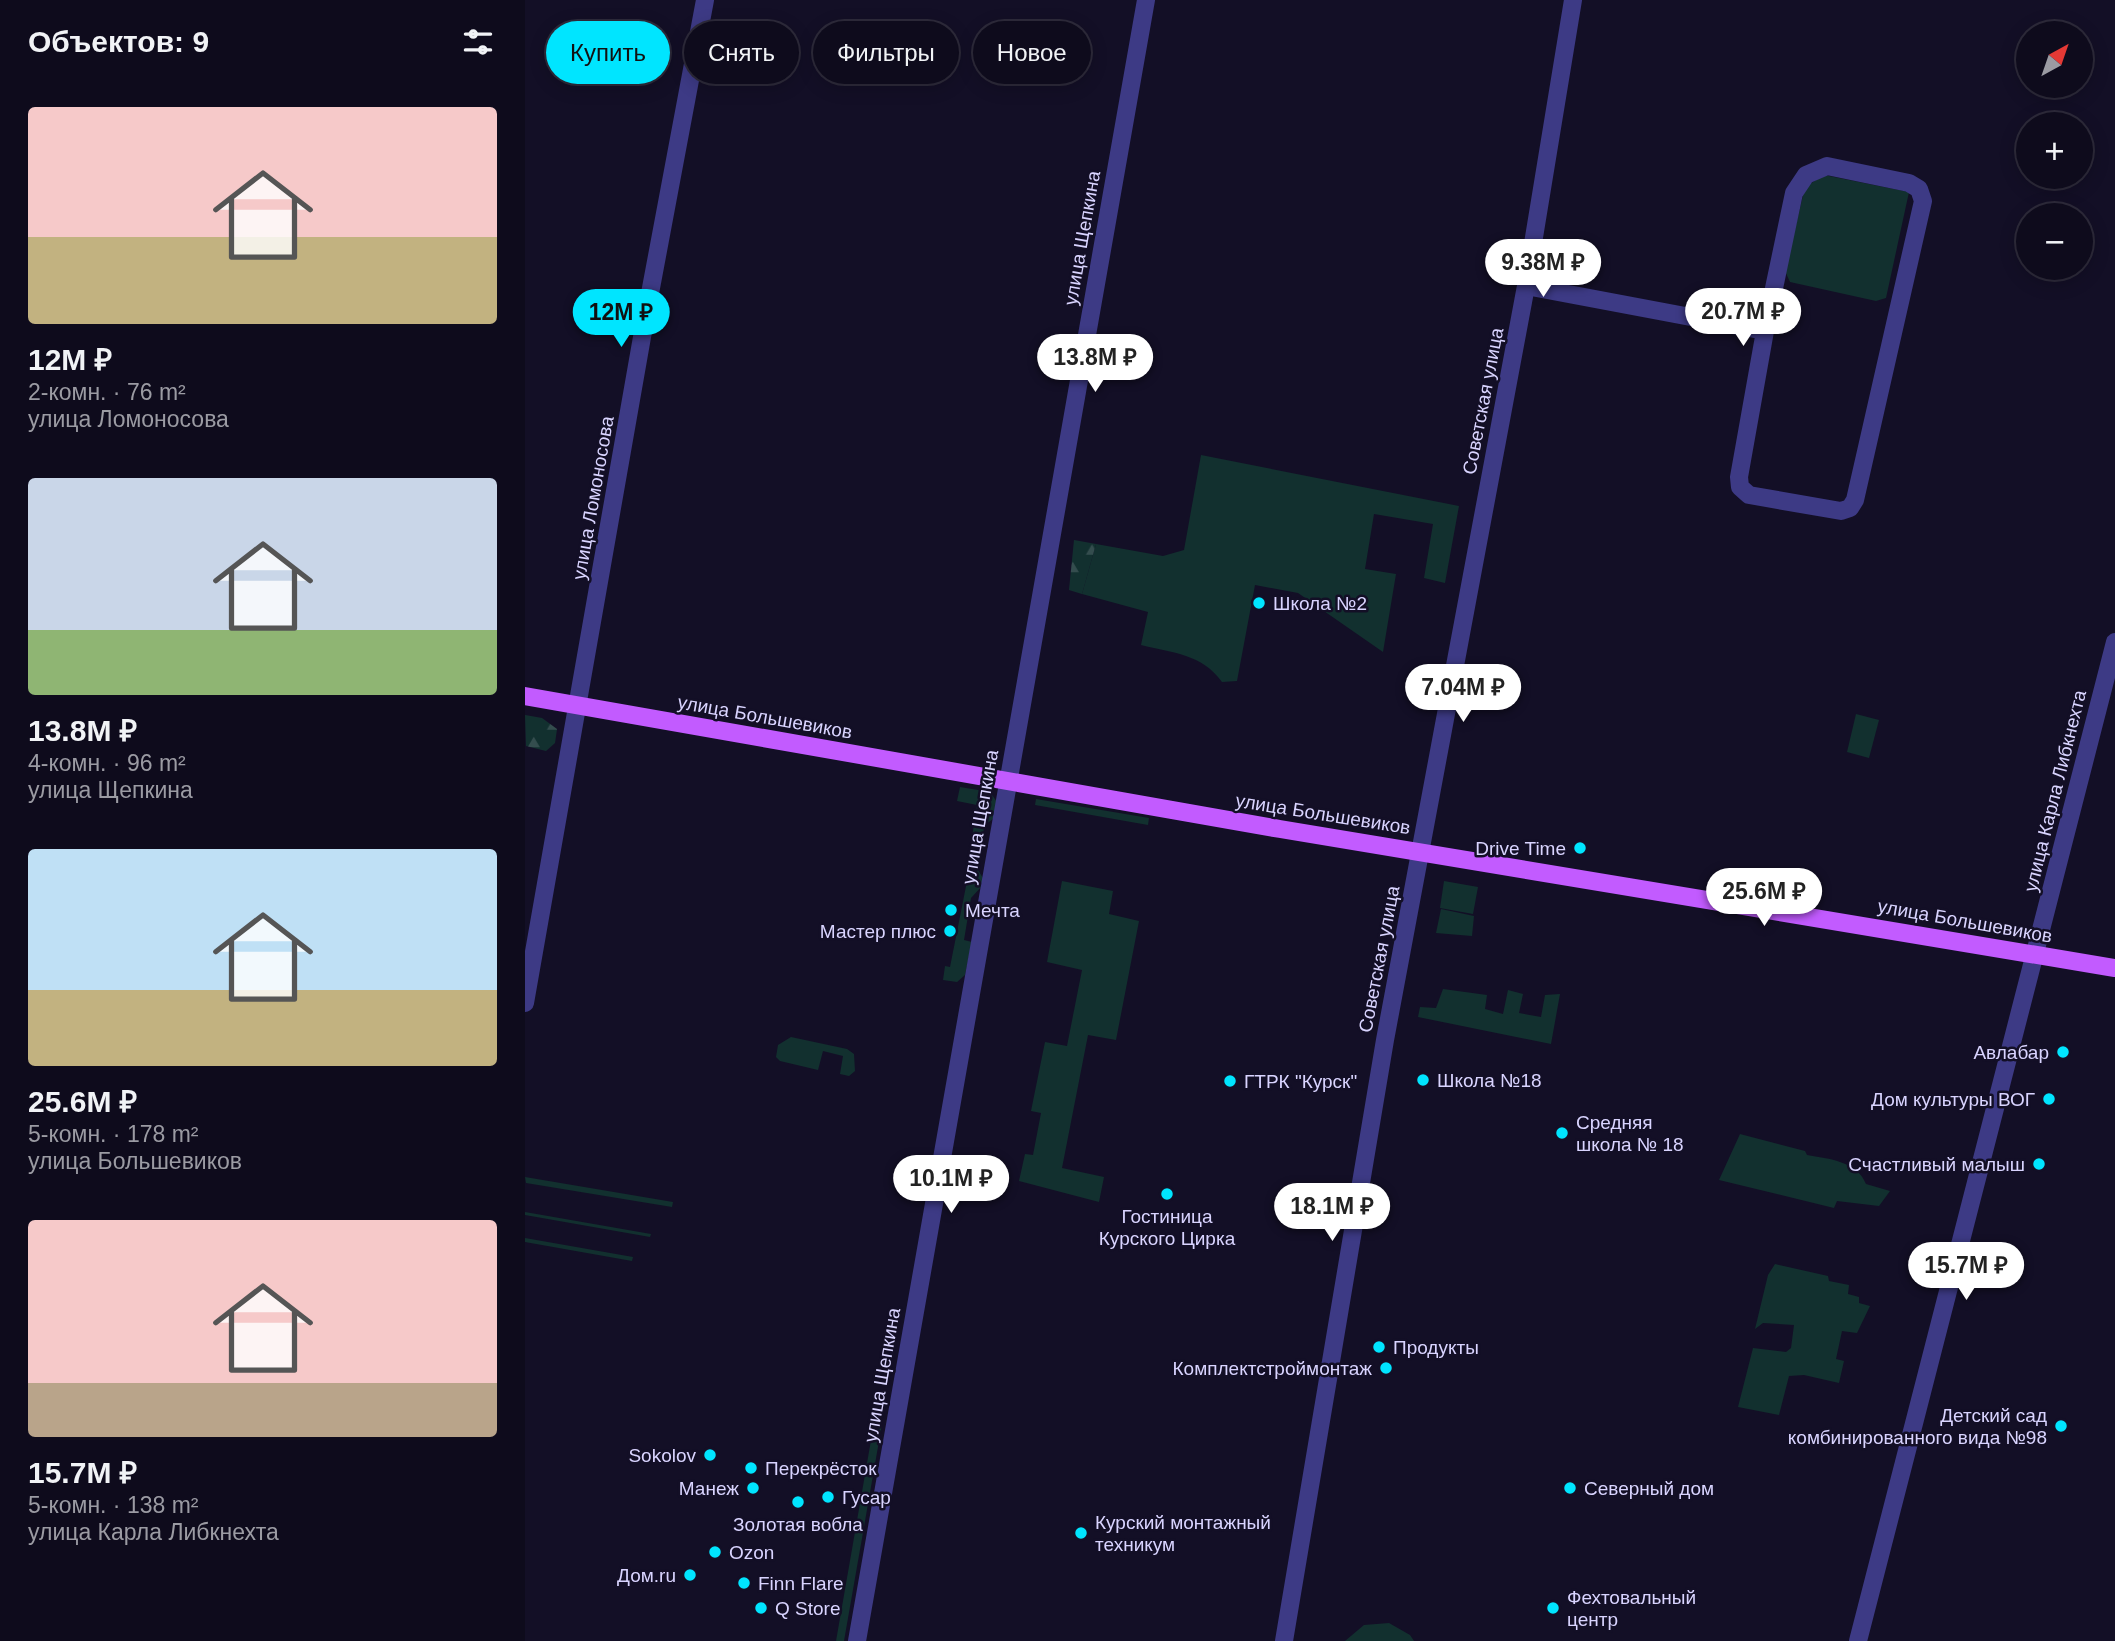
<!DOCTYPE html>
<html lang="ru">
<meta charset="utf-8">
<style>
body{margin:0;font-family:Arial,sans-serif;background:#1c1929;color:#f1f3f6;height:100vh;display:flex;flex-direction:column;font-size:26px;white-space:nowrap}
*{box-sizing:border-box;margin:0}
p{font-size:23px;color:#9b9ba3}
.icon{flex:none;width:38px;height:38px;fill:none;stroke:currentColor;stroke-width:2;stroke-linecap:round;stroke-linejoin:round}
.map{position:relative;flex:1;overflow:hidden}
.drawer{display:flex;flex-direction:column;background:#0e0b1c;width:525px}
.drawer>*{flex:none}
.hud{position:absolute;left:21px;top:21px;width:665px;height:63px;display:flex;gap:14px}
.needle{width:46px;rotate:40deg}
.fabs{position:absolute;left:1491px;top:21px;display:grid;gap:14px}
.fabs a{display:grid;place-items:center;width:77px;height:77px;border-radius:50%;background:#0e0b1c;box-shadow:0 4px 18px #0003,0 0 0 2px #2e2b3b;font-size:35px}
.price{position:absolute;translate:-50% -60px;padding:0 16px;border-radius:24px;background:#fff;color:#222;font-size:23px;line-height:46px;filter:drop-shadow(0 2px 4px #0008)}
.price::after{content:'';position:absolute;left:50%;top:42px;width:21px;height:16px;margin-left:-10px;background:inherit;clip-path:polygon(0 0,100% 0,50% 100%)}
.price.current{background:#00e5ff;color:#111}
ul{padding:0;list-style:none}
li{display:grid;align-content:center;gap:14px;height:371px;padding:0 28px}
li span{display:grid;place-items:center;height:217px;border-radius:7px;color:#555}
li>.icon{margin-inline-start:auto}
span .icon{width:126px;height:126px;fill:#fffc;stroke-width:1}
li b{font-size:30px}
h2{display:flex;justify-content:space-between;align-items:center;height:84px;padding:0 28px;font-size:30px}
.pill{padding:0 24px;border-radius:32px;background:#0e0b1c;box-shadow:0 4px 18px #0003,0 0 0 2px #2e2b3b;font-size:24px;line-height:63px}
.pill.current{background:#00e5ff;color:#111}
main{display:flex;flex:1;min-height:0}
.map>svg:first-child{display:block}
.green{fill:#12302f}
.forest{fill:url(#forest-firs)}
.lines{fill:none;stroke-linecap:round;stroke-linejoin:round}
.minor{stroke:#3d3a85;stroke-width:18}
.major{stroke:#c25bff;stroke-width:18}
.poi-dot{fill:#00e5ff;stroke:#130f26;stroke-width:2.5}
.labels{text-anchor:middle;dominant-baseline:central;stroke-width:5;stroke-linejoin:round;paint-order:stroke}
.street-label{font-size:19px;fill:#d9d4ff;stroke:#130f26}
.poi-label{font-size:19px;fill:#d9d4ff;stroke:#130f26;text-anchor:start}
</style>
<main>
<section class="drawer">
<h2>Объектов: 9<svg class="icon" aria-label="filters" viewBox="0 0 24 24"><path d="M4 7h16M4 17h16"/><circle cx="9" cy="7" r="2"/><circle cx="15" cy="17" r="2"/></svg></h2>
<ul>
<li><span style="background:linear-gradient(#f6c9c9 60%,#c2b280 0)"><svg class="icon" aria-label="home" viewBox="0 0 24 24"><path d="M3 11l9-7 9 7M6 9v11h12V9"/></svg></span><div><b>12M ₽</b><p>2-комн. · 76 m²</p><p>улица Ломоносова</p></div></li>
<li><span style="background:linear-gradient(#c9d6e8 70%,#8fb573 0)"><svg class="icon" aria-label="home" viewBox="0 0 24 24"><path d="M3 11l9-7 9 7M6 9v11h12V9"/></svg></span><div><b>13.8M ₽</b><p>4-комн. · 96 m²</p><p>улица Щепкина</p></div></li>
<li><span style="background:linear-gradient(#bfe0f5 65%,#c2b280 0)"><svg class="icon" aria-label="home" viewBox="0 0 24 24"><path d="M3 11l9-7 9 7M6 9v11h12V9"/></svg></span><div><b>25.6M ₽</b><p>5-комн. · 178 m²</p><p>улица Большевиков</p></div></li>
<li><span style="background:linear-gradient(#f6c9c9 75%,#b9a48a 0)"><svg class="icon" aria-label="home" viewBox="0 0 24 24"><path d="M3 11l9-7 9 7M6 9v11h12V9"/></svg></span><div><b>15.7M ₽</b><p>5-комн. · 138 m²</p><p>улица Карла Либкнехта</p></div></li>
</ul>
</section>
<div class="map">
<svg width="1590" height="1641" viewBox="0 0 1590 1641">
<defs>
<pattern id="forest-firs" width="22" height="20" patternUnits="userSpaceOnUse" patternTransform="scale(1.75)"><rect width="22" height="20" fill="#12302f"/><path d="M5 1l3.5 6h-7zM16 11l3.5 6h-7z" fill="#344d4e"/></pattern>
</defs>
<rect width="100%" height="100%" fill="#130f26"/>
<g class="green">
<polygon points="1299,175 1384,192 1361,298 1351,301 1265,282 1260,271 1280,187"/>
<path d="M676,455L934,506L920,583L899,578L908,524L849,514L840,569L871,574L858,652L773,593L730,585L712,681L697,682C677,654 648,653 616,645L623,612L557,594L571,544L638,556L659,550Z"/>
<polygon points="1331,714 1354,720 1344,758 1322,752"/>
<polygon points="435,787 465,792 472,802 469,818 460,825 453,851 445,850 452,805 432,801"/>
<polygon points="511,799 624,818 623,825 510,805"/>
<polygon points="445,866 451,867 458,878 456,887 446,898 439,940 447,942 440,975 432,982 418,980 420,966 425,967"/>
<polygon points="537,881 588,891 584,914 614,921 591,1040 563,1035 537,1168 579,1177 574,1202 494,1181 500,1154 508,1155 516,1113 506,1111 520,1042 542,1046 557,970 522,962"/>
<polygon points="919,881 953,887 948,914 915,908"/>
<polygon points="916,909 949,916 947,936 911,933"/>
<polygon points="918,989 962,995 960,1009 978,1014 983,990 998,994 994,1013 1016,1017 1020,995 1035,994 1026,1044 893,1017 895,1007 911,1008"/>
<polygon points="266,1037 322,1049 329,1054 330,1071 324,1076 315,1074 318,1056 298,1051 293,1070 255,1061 251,1057 253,1045"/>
<path d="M1215,1134L1280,1151L1282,1155C1304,1159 1332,1161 1341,1184L1365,1191L1354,1206L1312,1201L1309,1208L1194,1180Z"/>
<polygon points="0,1177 148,1202 147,1207 1,1183"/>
<polygon points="0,1212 126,1234 125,1237 0,1215"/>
<polygon points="0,1238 108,1257 107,1261 0,1242"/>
<polygon points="1250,1264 1303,1276 1304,1281 1324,1285 1323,1294 1334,1297 1334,1303 1345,1306 1332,1333 1317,1331 1311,1359 1319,1361 1314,1383 1279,1375 1264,1376 1254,1415 1213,1407 1228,1348 1261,1352 1266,1348 1269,1325 1238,1323 1230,1329 1243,1275"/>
<polygon points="349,1423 357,1424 319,1641 311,1641"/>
<polygon points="864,1623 885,1635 889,1641 820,1641 839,1625"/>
</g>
<g class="forest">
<polygon points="549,540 571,544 557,594 544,590"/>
<polygon points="0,715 17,718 32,729 30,743 21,751 1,746"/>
</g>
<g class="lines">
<g class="minor">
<polyline points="1001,286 1240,331 1214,477 1215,487 1224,495 1316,511 1325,508 1330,500 1398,201 1394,189 1384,183 1302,166 1281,175 1269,193 1240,331"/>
<polyline points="0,1003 120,320 180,0"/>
<polyline points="332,1641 621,0"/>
<polyline points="759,1641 860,1040 1001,286 1048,0"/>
<polyline points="1333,1641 1590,642"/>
</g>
<polyline class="major" points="0,696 755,829 1590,968"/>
</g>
<g class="poi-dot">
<circle cx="734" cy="603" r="7"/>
<circle cx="1055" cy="848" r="7"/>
<circle cx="426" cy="910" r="7"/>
<circle cx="425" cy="931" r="7"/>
<circle cx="1538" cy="1052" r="7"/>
<circle cx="898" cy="1080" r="7"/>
<circle cx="705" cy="1081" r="7"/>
<circle cx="1524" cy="1099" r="7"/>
<circle cx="1037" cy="1133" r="7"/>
<circle cx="1514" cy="1164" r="7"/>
<circle cx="642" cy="1194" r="7"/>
<circle cx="854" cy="1347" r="7"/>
<circle cx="861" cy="1368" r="7"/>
<circle cx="1536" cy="1426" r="7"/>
<circle cx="185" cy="1455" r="7"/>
<circle cx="226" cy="1468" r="7"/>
<circle cx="228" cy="1488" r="7"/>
<circle cx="1045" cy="1488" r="7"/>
<circle cx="303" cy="1497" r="7"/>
<circle cx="273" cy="1502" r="7"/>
<circle cx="556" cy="1533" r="7"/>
<circle cx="190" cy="1552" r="7"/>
<circle cx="165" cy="1575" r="7"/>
<circle cx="219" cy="1583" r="7"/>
<circle cx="236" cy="1608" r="7"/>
<circle cx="1028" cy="1608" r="7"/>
</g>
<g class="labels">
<g class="street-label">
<text transform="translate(557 238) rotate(-80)">улица Щепкина</text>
<text transform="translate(958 401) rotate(-79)">Советская улица</text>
<text transform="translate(68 498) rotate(-80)">улица Ломоносова</text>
<text transform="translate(240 717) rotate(10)">улица Большевиков</text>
<text transform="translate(1530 791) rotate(-76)">улица Карла Либкнехта</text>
<text transform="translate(798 814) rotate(9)">улица Большевиков</text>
<text transform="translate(455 817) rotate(-80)">улица Щепкина</text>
<text transform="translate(1440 921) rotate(10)">улица Большевиков</text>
<text transform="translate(854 959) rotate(-79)">Советская улица</text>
<text transform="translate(357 1375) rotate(-80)">улица Щепкина</text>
</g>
<g class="poi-label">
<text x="748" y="603">Школа №2</text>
<text x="1041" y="848" text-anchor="end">Drive Time</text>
<text x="440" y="910">Мечта</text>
<text x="411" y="931" text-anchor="end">Мастер плюс</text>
<text x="1524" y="1052" text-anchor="end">Авлабар</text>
<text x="912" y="1080">Школа №18</text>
<text x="719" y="1081">ГТРК "Курск"</text>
<text x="1510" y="1099" text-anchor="end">Дом культуры ВОГ</text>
<text x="1051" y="1122">Средняя<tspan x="1051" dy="22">школа № 18</tspan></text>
<text x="1500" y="1164" text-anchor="end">Счастливый малыш</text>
<text x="642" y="1216" text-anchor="middle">Гостиница<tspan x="642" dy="22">Курского Цирка</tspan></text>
<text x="868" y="1347">Продукты</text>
<text x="847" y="1368" text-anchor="end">Комплектстроймонтаж</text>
<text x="1522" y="1415" text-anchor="end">Детский сад<tspan x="1522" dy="22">комбинированного вида №98</tspan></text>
<text x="171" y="1455" text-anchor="end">Sokolov</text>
<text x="240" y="1468">Перекрёсток</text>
<text x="214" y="1488" text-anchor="end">Манеж</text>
<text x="1059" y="1488">Северный дом</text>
<text x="317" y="1497">Гусар</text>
<text x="570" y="1522">Курский монтажный<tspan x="570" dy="22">техникум</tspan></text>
<text x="273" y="1524" text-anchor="middle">Золотая вобла</text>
<text x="204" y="1552">Ozon</text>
<text x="151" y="1575" text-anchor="end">Дом.ru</text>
<text x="233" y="1583">Finn Flare</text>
<text x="1042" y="1597">Фехтовальный<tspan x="1042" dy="22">центр</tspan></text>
<text x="250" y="1608">Q Store</text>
</g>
</g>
</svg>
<div class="fabs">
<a><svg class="needle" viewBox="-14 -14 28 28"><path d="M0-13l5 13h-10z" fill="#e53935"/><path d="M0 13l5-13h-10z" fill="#9b9ba3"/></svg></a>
<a>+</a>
<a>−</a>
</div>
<b class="price" style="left:1018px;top:299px">9.38M ₽</b>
<b class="price" style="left:1218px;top:348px">20.7M ₽</b>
<b class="price current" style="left:96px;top:349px">12M ₽</b>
<b class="price" style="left:570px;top:394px">13.8M ₽</b>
<b class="price" style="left:938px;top:724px">7.04M ₽</b>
<b class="price" style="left:1239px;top:928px">25.6M ₽</b>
<b class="price" style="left:426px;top:1215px">10.1M ₽</b>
<b class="price" style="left:807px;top:1243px">18.1M ₽</b>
<b class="price" style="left:1441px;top:1302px">15.7M ₽</b>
<div class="hud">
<a class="pill current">Купить</a>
<a class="pill">Снять</a>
<a class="pill">Фильтры</a>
<a class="pill">Новое</a>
</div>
</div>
</main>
